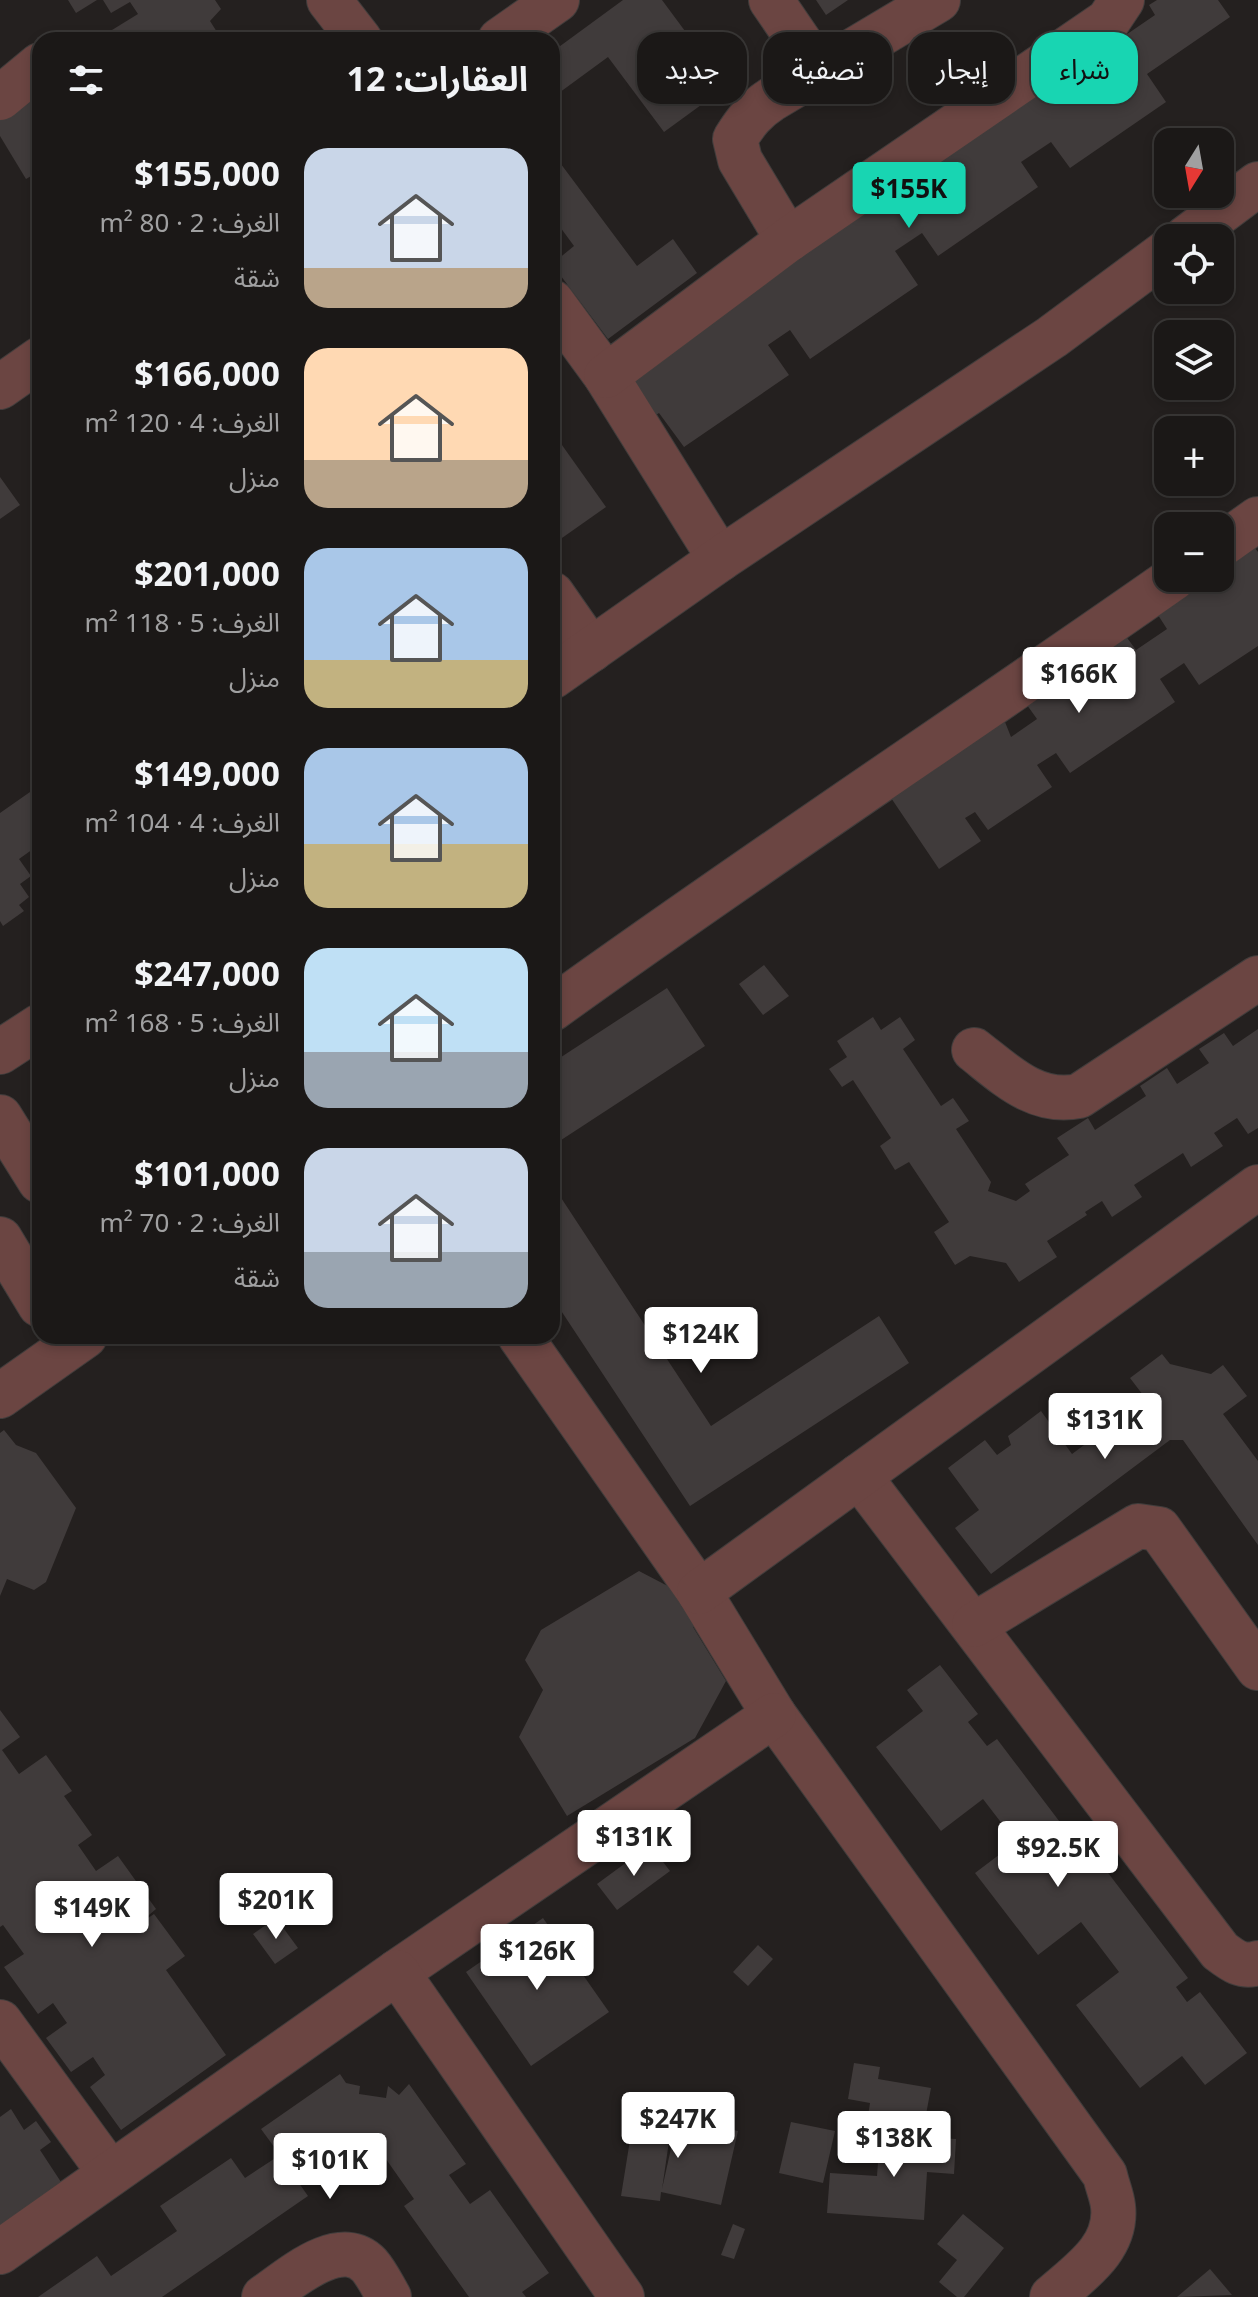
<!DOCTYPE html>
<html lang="ar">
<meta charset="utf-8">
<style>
body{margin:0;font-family:"Noto Sans","Noto Sans Arabic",sans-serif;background:#242120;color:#f1f3f6;direction:rtl;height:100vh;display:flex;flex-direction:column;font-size:30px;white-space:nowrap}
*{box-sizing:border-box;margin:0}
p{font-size:26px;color:#a0a0a1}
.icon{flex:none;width:44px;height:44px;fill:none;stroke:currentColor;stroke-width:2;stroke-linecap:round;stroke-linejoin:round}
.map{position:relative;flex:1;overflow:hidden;direction:ltr}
.details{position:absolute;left:32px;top:32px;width:528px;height:1312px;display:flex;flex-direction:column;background:#1b1817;border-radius:24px;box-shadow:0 4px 12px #0003,0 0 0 2px #393736;direction:rtl}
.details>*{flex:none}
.guide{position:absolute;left:584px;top:32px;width:554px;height:72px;direction:rtl;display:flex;gap:16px}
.needle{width:52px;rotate:191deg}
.buttons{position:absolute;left:1154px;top:128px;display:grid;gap:16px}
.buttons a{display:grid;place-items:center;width:80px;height:80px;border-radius:16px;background:#1b1817;box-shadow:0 4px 12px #0003,0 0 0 2px #393736;font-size:40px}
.price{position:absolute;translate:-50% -68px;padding:0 18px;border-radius:8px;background:#fff;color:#222;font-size:26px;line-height:52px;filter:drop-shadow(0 2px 4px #0008)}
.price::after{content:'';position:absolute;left:50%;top:48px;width:24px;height:18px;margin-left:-12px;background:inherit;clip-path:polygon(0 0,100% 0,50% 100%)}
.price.current{background:#18d5b2;color:#111}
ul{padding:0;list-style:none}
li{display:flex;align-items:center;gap:24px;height:200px;padding:0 32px}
li span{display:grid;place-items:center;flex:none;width:224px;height:160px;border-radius:24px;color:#555}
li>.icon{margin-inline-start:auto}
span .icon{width:96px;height:96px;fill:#fffc;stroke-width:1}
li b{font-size:34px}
h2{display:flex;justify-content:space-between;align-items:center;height:96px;padding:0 32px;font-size:34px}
.tag{padding:0 28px;border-radius:24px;background:#1b1817;box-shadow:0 4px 12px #0003,0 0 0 2px #393736;font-size:28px;line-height:72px}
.tag.current{background:#18d5b2;color:#111}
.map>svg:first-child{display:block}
.building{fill:#403b3b}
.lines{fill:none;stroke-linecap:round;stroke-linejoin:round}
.minor-casing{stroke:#413d3c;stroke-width:46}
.minor{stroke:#6b4542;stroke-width:44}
</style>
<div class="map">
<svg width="1258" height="2297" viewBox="0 0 1258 2297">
<rect width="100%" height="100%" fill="#24201f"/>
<g class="building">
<polygon points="68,0 97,0 76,13"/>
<polygon points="103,0 215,0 221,9 210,21 222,40 118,40 112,30 138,14 130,2 111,13"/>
<polygon points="623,0 662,0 702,54 687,64 712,97 664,132 608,57 552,98 552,52"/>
<polygon points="816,0 848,0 826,15"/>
<polygon points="1157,0 1218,0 1230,17 1147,74 1166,102 1070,168 1051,142 1021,162 1038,187 938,256 922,233 895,251 918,285 810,359 790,330 768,345 789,375 684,447 659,413 647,421 619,382 1155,15 1149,5"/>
<polygon points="40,79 40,171 26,179 0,136 0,104"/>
<polygon points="552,152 637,266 673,239 697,273 608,339 552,264 574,246 552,216"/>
<polygon points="552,431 606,507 552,545"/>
<polygon points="0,477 20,505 0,519"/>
<polygon points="1255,548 1258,552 1258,646 1199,685 1184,663 1160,679 1175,702 1070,773 1056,753 1037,765 1052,787 988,830 975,812 965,818 981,841 939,869 883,786 1005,722 1011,737 1037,719 1027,705 1125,635 1136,650 1167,629 1158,615 1211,578 1220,578 1220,572"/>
<polygon points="40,785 40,844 19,859 31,876 20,884 29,897 19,905 24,911 3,926 0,921 0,813"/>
<polygon points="764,965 789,996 763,1015 739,984"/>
<polygon points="667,988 705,1046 552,1146 552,1063"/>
<polygon points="873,1017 881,1030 900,1017 915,1040 903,1049 941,1106 953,1098 969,1121 956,1129 991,1182 988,1191 1016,1201 1030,1191 1025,1184 1069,1155 1057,1138 1088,1118 1095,1130 1146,1096 1140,1086 1167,1068 1177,1084 1209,1063 1199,1049 1224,1033 1233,1046 1258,1029 1258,1128 1248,1134 1237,1118 1214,1133 1223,1146 1191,1167 1183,1153 1134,1185 1142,1197 1112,1217 1102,1201 1085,1212 1087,1215 1047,1241 1057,1257 1019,1282 1006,1263 970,1256 955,1265 934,1232 949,1222 909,1162 895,1170 880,1146 891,1138 853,1080 842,1087 829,1069 847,1057 837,1041"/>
<polygon points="552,1184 711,1426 879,1316 909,1363 690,1506 552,1297"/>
<polygon points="1162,1354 1170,1364 1211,1374 1223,1365 1247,1396 1223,1414 1258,1461 1258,1545 1183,1440 1170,1440 991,1574 955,1528 979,1510 948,1468 985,1440 997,1455 1011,1445 1008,1436 1041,1411 1072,1454 1146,1399 1130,1378"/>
<polygon points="4,1430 16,1445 36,1453 76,1508 46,1582 34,1590 7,1579 0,1596 0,1433"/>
<polygon points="639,1571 683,1594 698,1618 693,1627 726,1681 695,1738 567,1816 519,1737 543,1690 525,1660 541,1630"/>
<polygon points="940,1665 978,1714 968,1722 987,1746 997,1739 1075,1842 1066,1848 1084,1872 1099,1861 1188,1978 1176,1987 1187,2002 1200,1992 1247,2053 1205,2085 1182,2056 1140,2088 1076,2005 1119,1972 1081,1922 1038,1955 975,1873 1016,1842 983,1799 941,1831 876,1747 923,1711 907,1690"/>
<polygon points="0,1710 20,1737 2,1750 19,1774 46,1755 72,1791 64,1796 92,1835 78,1845 96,1871 118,1856 156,1909 136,1926 154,1914 185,1956 166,1970 226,2055 121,2130 90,2087 105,2075 93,2057 71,2072 46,2038 67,2023 53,2003 38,2014 4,1967 24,1954 3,1925 0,1927"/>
<polygon points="650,1845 670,1871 617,1910 597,1884"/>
<polygon points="276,1918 298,1948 275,1964 253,1934"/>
<polygon points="543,1918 609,2012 531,2066 466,1972"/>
<polygon points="758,1945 773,1959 748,1986 733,1972"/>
<polygon points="854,2063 880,2067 878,2079 931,2088 924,2125 868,2116 870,2103 848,2099"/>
<polygon points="340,2074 346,2083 360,2086 359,2094 386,2098 388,2086 399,2095 409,2084 466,2164 449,2175 470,2204 490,2190 549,2273 522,2292 526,2297 469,2297 404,2206 414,2199 381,2152 369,2151 374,2137 355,2136 351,2149 339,2144 294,2176 308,2196 162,2297 38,2297 97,2256 111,2276 177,2231 160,2206 231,2158 245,2178 280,2155 261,2129"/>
<polygon points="11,2109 24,2130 36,2121 51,2142 40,2150 61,2182 0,2225 0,2117"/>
<polygon points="634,2115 672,2121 662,2189 678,2117 738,2131 721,2205 661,2192 660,2201 621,2196"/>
<polygon points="791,2122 835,2131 823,2183 779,2173"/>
<polygon points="846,2124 878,2128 873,2158 841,2154"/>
<polygon points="880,2135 956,2139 954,2174 927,2172 924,2220 827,2213 830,2173 877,2176"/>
<polygon points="963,2214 1004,2248 964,2297 957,2297 939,2282 957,2260 937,2244"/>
<polygon points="733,2224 745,2229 734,2259 721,2255"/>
<polygon points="1210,2269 1232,2295 1177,2297"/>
</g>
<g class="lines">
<defs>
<g id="minor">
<polyline points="329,0 360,40"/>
<polyline points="771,0 818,69"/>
<polyline points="500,40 557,0"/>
<polyline points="0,98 40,65"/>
<polyline points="1186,238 1258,184"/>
<path d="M788,240L740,160L735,139C746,121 755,110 772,99L938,0"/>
<polyline points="552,302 606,376 720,559"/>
<polyline points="606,376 788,240 1108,21 1122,0"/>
<polyline points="0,387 40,359"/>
<polyline points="1220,546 1258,519"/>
<polyline points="552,594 591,650"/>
<polyline points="552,677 720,559 1052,337 1168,251"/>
<path d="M552,1009C757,861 967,723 1174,578"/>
<path d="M974,1050C1006,1075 1036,1105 1079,1096L1258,978"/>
<polyline points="0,1052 40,1026"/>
<polyline points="0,1117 40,1181"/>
<polyline points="0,1239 40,1305"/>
<path d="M520,1336L699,1592L774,1715L1105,2175C1107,2185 1112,2196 1113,2206C1118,2248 1079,2273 1052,2297"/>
<polyline points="0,1396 85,1336"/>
<path d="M859,1476L1220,1951C1233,1961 1242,1968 1258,1963"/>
<polyline points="699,1592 1258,1187"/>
<polyline points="974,1625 1138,1526 1159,1529 1258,1668"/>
<polyline points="397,1972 774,1715"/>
<polyline points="0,2022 110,2173"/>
<polyline points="0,2252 397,1972 622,2297"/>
<path d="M264,2297C289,2280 340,2234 369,2265C377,2274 383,2287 389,2297"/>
</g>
</defs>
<use href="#minor" class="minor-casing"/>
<use href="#minor" class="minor"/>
</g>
</svg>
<div class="buttons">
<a><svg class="needle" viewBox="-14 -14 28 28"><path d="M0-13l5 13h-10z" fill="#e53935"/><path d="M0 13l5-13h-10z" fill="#a0a0a1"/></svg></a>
<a><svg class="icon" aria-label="locate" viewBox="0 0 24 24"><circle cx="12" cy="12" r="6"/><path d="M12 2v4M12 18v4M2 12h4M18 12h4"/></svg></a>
<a><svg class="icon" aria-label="layers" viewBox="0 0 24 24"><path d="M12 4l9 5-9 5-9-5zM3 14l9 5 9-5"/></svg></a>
<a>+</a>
<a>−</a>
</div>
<b class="price current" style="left:909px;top:230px">$155K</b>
<b class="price" style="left:1079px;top:715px">$166K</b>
<b class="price" style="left:701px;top:1375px">$124K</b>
<b class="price" style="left:1105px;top:1461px">$131K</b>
<b class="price" style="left:634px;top:1878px">$131K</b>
<b class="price" style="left:1058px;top:1889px">$92.5K</b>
<b class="price" style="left:276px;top:1941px">$201K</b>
<b class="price" style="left:92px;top:1949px">$149K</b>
<b class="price" style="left:537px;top:1992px">$126K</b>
<b class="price" style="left:678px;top:2160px">$247K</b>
<b class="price" style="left:894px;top:2179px">$138K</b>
<b class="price" style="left:330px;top:2201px">$101K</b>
<div class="guide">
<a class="tag current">شراء</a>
<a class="tag">إيجار</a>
<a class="tag">تصفية</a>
<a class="tag">جديد</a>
</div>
<section class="details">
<h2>العقارات: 12<svg class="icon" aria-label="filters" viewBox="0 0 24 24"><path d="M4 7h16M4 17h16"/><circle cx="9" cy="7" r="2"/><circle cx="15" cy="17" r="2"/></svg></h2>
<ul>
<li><span style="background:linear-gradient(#c9d6e8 75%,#b9a48a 0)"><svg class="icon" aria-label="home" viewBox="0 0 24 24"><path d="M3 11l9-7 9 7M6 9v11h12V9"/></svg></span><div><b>$155,000</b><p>الغرف: 2 · 80 m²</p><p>شقة</p></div></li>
<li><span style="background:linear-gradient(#ffd9b3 70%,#b9a48a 0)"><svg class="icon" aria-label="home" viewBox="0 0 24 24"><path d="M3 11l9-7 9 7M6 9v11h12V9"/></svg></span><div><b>$166,000</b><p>الغرف: 4 · 120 m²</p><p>منزل</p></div></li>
<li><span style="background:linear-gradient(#a9c7e8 70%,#c2b280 0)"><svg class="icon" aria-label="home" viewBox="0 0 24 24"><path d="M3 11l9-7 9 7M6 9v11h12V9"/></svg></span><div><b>$201,000</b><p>الغرف: 5 · 118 m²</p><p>منزل</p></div></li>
<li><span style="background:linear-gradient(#a9c7e8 60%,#c2b280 0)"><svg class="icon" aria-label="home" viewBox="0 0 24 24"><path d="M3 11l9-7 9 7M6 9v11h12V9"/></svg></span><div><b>$149,000</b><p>الغرف: 4 · 104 m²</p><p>منزل</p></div></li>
<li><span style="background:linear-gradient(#bfe0f5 65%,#9aa5b1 0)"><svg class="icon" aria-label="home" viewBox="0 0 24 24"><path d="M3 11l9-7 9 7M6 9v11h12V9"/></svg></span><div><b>$247,000</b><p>الغرف: 5 · 168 m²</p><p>منزل</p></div></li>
<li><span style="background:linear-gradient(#c9d6e8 65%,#9aa5b1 0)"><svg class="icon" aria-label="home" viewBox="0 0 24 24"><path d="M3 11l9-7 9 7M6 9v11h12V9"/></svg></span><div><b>$101,000</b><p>الغرف: 2 · 70 m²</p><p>شقة</p></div></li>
</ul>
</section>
</div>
